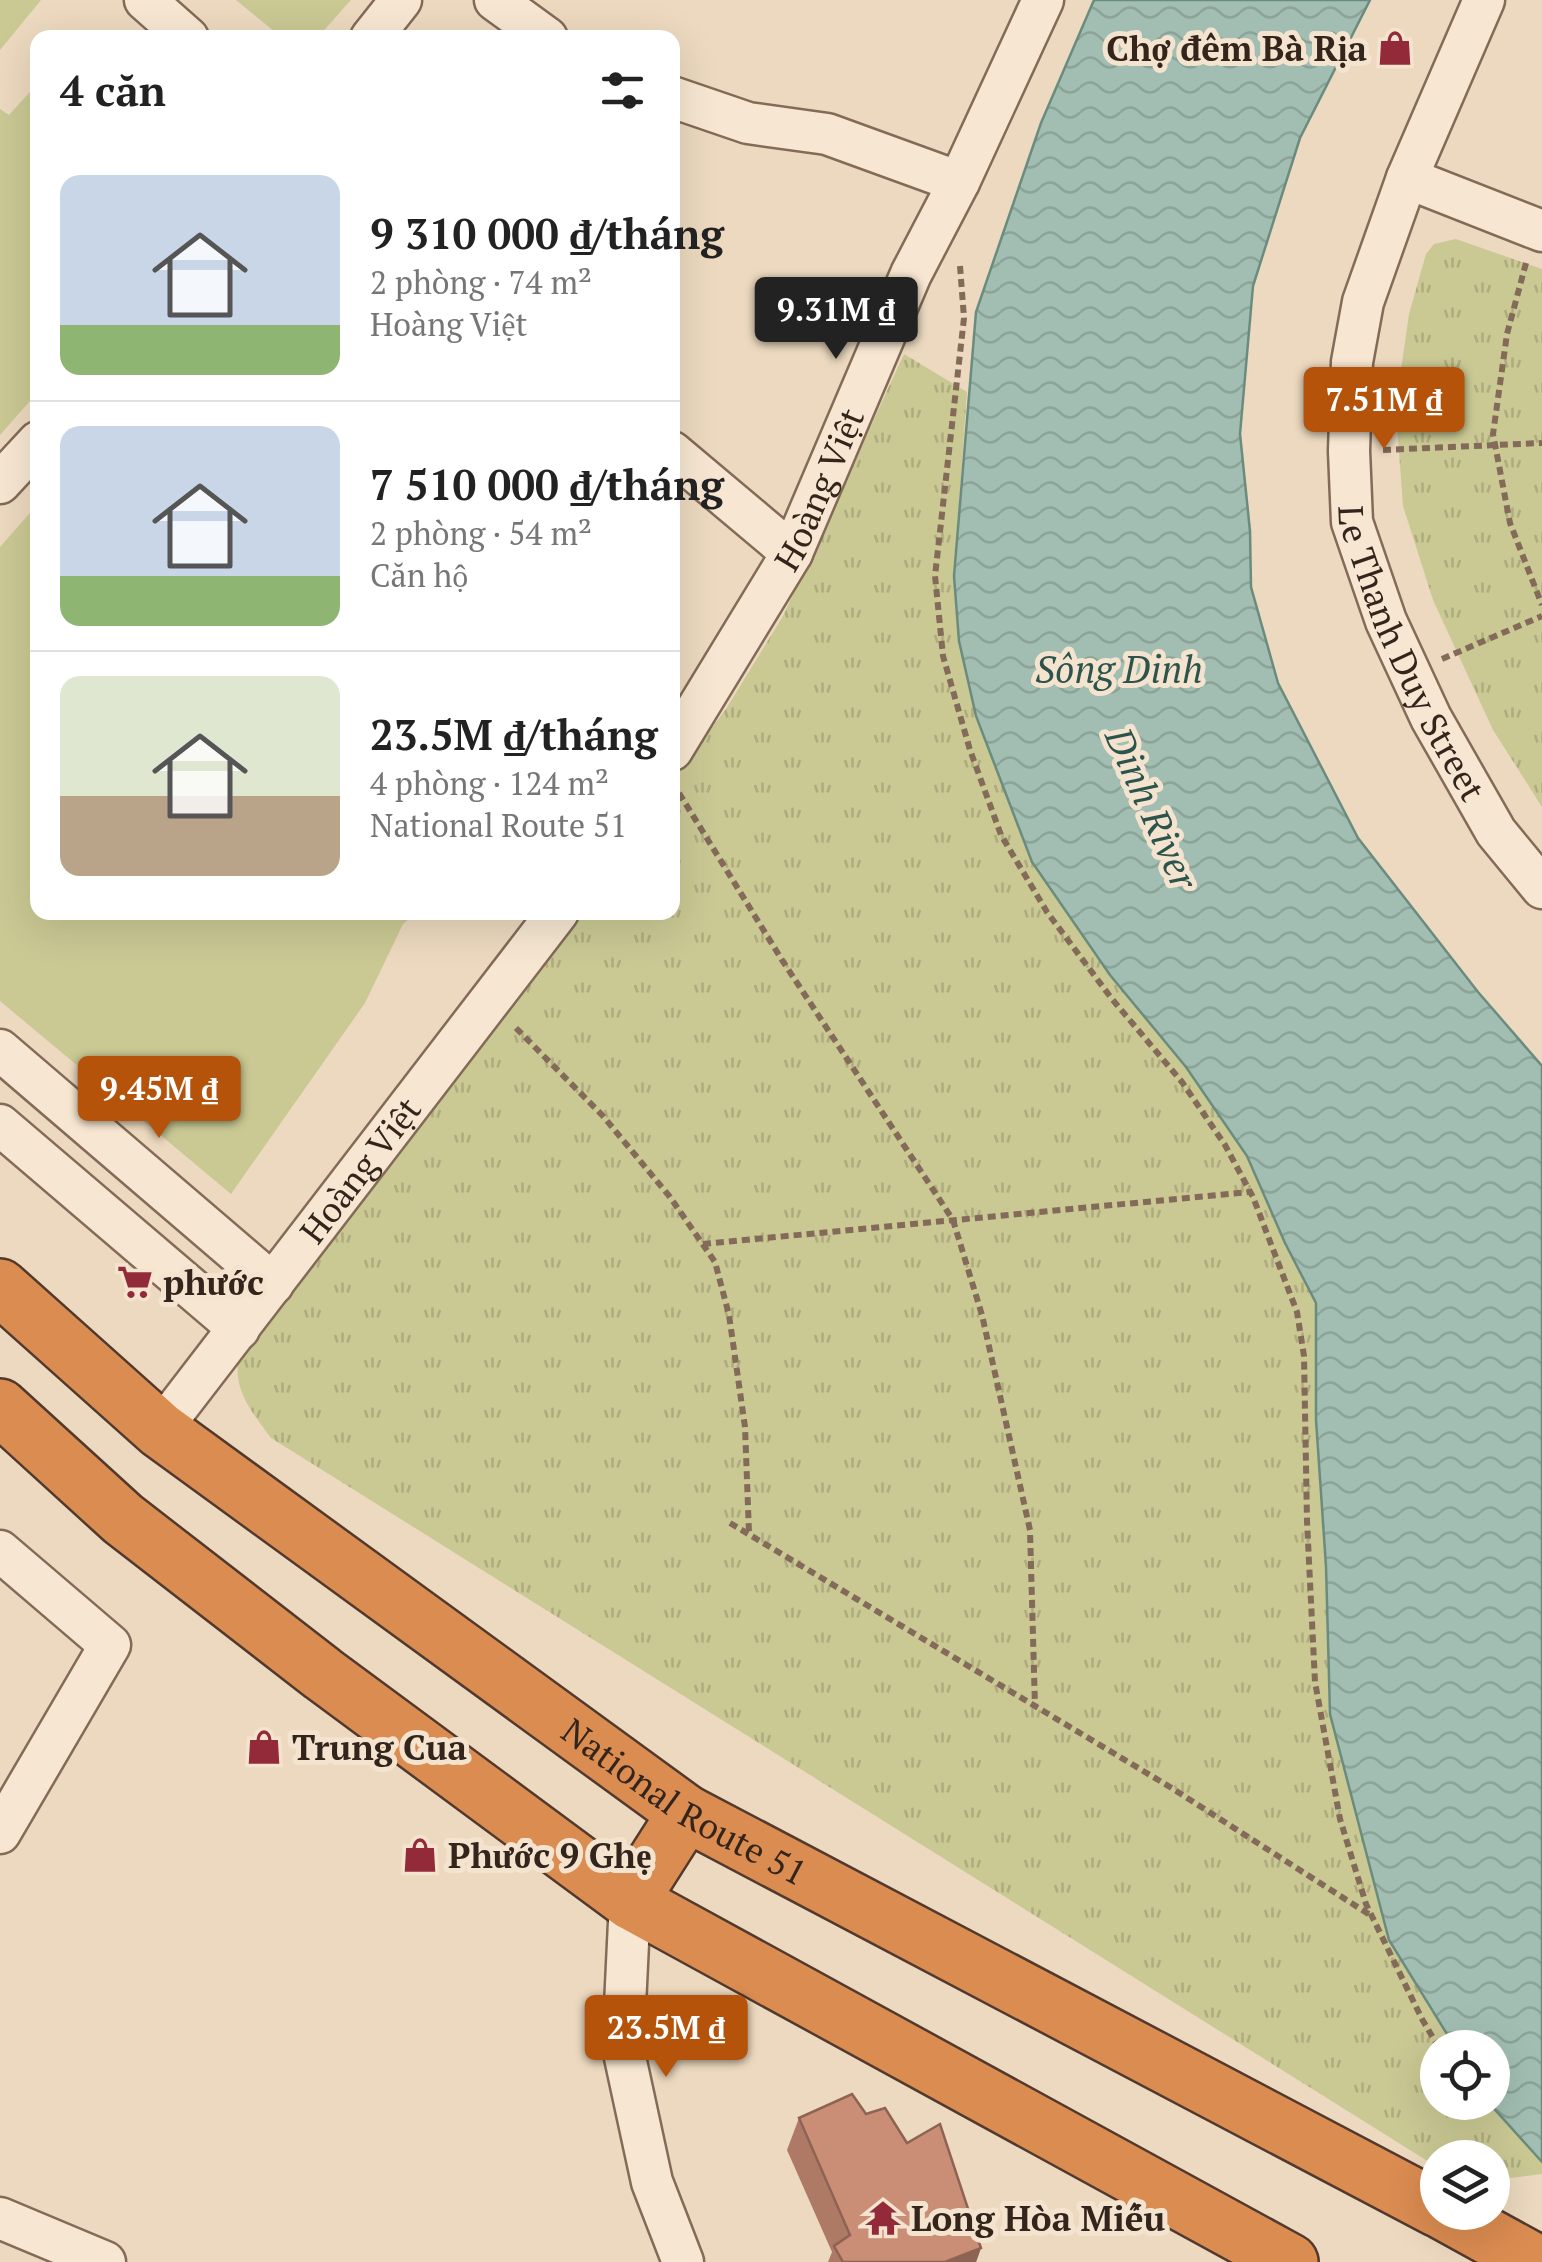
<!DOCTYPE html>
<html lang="vi">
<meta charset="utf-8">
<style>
body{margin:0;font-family:"PT Serif",serif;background:#f6f6f6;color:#222;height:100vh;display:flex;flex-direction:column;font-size:38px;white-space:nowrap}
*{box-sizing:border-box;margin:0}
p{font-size:32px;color:#767676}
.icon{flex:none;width:55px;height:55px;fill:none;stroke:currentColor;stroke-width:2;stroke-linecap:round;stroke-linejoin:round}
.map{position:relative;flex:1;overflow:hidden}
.sheet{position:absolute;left:30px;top:30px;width:650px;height:890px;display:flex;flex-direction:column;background:#fff;border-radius:20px;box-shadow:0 10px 40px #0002}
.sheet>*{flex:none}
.tools{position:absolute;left:1420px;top:2030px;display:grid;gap:20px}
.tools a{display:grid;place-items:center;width:90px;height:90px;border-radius:50%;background:#fff;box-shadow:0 10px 40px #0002;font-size:50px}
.price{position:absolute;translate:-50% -85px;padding:0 22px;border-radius:10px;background:#b45309;color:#fff;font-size:32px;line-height:65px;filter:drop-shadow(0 2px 5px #0008)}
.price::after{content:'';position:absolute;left:50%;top:60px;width:30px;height:22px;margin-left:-15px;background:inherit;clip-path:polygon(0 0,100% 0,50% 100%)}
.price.selected{background:#222;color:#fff}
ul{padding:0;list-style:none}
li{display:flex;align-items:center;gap:30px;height:250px;padding:0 30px}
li+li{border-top:2px solid #e0e0e0}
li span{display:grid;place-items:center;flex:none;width:280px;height:200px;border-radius:20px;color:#555}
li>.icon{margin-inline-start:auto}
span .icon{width:120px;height:120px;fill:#fffc;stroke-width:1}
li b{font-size:42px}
h2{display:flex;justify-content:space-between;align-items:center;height:120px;padding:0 30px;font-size:42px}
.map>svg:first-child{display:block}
.grass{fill:#cac994}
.park{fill:url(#park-tufts)}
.water{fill:url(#water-waves);stroke:#6a8c7f;stroke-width:2.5}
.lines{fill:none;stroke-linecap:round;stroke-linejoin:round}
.minor-casing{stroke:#846a58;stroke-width:45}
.highway-casing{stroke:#52392d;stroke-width:60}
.path{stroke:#846a58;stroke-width:6;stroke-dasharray:8 5;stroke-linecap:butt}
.minor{stroke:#f7e7d2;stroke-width:40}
.highway{stroke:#db8c51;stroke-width:55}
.wall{fill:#ae7a65}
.shaded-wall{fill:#8d6353}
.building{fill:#ca8e76;stroke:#8d6353;stroke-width:2.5}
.labels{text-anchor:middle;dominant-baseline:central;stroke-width:10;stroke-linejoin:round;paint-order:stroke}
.poi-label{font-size:35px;font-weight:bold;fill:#34251c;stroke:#f4e4cf;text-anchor:start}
.street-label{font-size:35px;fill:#34251c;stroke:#f4e4cf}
.water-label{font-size:38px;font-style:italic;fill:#2c544c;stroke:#f4e4cf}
</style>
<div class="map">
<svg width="1542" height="2262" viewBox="0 0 1542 2262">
<defs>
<pattern id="park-tufts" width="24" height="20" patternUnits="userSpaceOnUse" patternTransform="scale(2.5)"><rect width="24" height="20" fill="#cac994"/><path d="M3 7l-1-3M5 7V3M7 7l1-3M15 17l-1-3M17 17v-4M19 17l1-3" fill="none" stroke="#aeac7f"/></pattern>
<pattern id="water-waves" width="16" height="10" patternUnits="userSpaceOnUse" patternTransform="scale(2.5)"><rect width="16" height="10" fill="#a2beb2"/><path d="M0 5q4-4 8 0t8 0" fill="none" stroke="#8ca398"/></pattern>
</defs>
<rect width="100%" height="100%" fill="#ecd9bf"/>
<g class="grass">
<polygon points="0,0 41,0 0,50"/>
<polygon points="236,0 351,0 318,37 281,37"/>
<polygon points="37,84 37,393 0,435 0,109 9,115"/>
<polygon points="37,505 38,912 416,913 403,924 365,1003 231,1194 0,1001 0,547"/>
</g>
<g class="park">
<polygon points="1456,239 1542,269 1542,807 1493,730 1433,600 1403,506 1397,425 1400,377 1409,314 1426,254 1434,244"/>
<path d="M904,354L967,392L954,576L959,641L976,716L1032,862L1110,975L1186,1067L1247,1157L1285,1243L1316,1303V1420L1326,1566L1330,1714L1389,1940L1455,2047L1438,2048V2102L1489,2103L1542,2162V2174L1493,2180L1492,2158H1438L1437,2167L271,1438C252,1412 232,1390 239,1356L571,913L672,912L673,779L726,709L783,616Z"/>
</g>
<polygon class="water" points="1094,0 1370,0 1300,138 1253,286 1240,434 1250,531 1251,587 1278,683 1358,838 1478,992 1542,1066 1542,2162 1489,2103 1492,2102 1492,2048 1455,2047 1389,1940 1330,1714 1326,1566 1316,1420 1316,1303 1285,1243 1247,1156 1186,1067 1110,975 1032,862 976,716 959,641 954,576 976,312 1041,123"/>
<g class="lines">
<defs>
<g id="minor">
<polyline points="145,0 188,38"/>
<polyline points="495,0 547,38"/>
<path id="s1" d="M1484,0L1407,178L1363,302L1352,362L1349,451L1352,522L1386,621L1431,718L1496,832L1542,888"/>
<polyline points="371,38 401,0"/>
<polyline points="672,97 748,123 827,134 959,182"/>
<polyline points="1407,178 1542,231"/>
<polyline points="672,452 792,553"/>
<polyline points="0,483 38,442"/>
<path id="s2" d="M672,750L792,553L911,274L959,182L1043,0"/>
<polyline points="0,1050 273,1284"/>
<polyline points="0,1125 239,1329"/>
<path id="s3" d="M160,1430L558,912"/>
<polyline points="0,1551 110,1645 0,1833"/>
<polyline points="630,1901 623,2048 652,2182 683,2262"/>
<polyline points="0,2218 105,2262"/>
</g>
<g id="highway">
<path id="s4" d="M0,1287L160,1430L686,1813L1438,2209"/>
<polyline points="0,1407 123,1519 323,1674 630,1901 1290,2262"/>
<polyline points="630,1901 686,1813"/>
<polyline points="1444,2212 1535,2262"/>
</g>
</defs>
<use href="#minor" class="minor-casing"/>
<use href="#highway" class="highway-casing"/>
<g class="path">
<polyline points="1526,263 1507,334 1493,434 1510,523 1542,605"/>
<polyline points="960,266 964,318 935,576 943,656 970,750 1001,835 1047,912 1112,999 1182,1082 1225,1145 1253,1197 1297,1312 1304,1356 1307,1521 1315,1682 1340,1819 1366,1904 1422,2019 1439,2048"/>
<polyline points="1383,450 1542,443"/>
<polyline points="1442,659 1542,616"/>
<polyline points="679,793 782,960 953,1220 982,1315 1030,1530 1035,1707"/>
<polyline points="516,1028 603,1116 670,1197 715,1262 729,1315 745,1427 749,1533"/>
<polyline points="703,1244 1250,1192"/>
<polyline points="730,1523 1170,1787 1370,1915"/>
</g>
<use href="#minor" class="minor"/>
<use href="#highway" class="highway"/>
</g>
<polygon class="wall" points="866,2114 981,2248 976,2262 828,2262 832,2252 787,2150 799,2118"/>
<polygon class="shaded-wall" points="981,2248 976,2262 945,2262"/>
<polygon class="building" points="852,2094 866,2114 885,2108 907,2143 940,2124 981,2248 945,2262 843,2262 834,2246 850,2235 799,2118"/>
<defs>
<symbol id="shop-bare" viewBox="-9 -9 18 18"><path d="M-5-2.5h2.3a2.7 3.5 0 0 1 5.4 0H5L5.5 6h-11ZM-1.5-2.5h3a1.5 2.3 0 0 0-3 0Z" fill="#922a39" stroke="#f4e4cf" stroke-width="2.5" paint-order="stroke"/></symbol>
<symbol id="supermarket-bare" viewBox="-9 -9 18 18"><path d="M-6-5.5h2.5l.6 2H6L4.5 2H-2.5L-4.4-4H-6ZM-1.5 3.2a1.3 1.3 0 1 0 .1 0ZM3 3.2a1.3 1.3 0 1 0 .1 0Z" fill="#922a39" stroke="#f4e4cf" stroke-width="2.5" paint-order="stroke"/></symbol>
<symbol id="temple-bare" viewBox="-9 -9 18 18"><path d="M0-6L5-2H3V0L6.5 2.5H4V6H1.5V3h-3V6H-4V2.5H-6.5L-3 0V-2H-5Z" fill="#922a39" stroke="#f4e4cf" stroke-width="2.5" paint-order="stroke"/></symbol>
</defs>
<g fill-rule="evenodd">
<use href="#shop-bare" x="1370" y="23" width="50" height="50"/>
<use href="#supermarket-bare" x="110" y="1257" width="50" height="50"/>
<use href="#shop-bare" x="239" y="1722" width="50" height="50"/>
<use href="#shop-bare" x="395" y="1830" width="50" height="50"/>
<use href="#temple-bare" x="858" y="2193" width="50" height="50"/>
</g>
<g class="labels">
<g class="poi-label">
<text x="1367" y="48" text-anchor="end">Chợ đêm Bà Rịa</text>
<text x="163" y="1282">phước</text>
<text x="292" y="1747">Trung Cua</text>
<text x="448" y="1855">Phước 9 Ghẹ</text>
<text x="911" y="2218">Long Hòa Miếu</text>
</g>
<g class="street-label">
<text stroke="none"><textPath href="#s2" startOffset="300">Hoàng Việt</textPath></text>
<text stroke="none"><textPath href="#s1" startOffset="690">Le Thanh Duy Street</textPath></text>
<text stroke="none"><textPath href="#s3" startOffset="328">Hoàng Việt</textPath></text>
<text stroke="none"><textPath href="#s4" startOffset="858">National Route 51</textPath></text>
</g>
<g class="water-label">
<text x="1119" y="669">Sông Dinh</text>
<text transform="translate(1152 808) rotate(66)">Dinh River</text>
</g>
</g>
</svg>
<div class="tools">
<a><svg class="icon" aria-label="locate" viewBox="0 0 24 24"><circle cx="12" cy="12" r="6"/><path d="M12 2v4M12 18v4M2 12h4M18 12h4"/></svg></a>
<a><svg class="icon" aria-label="layers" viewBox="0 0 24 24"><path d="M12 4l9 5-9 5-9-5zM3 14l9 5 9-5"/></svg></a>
</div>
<b class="price selected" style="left:836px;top:362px">9.31M ₫</b>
<b class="price" style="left:1384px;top:452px">7.51M ₫</b>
<b class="price" style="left:159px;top:1141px">9.45M ₫</b>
<b class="price" style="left:666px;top:2080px">23.5M ₫</b>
<section class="sheet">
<h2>4 căn<svg class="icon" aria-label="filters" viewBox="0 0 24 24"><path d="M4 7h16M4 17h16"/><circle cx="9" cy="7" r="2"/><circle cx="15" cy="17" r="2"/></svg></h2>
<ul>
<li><span style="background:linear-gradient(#c9d6e8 75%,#8fb573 0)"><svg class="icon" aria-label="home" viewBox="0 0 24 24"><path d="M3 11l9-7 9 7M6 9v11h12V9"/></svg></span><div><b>9 310 000 ₫/tháng</b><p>2 phòng · 74 m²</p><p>Hoàng Việt</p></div></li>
<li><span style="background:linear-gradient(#c9d6e8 75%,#8fb573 0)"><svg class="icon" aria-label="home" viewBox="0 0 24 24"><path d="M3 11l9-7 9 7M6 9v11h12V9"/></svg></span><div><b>7 510 000 ₫/tháng</b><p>2 phòng · 54 m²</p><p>Căn hộ</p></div></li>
<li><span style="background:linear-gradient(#dfe7d0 60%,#b9a48a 0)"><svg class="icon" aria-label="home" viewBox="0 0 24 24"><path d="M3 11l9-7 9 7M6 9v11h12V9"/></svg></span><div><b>23.5M ₫/tháng</b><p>4 phòng · 124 m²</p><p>National Route 51</p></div></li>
</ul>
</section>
</div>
